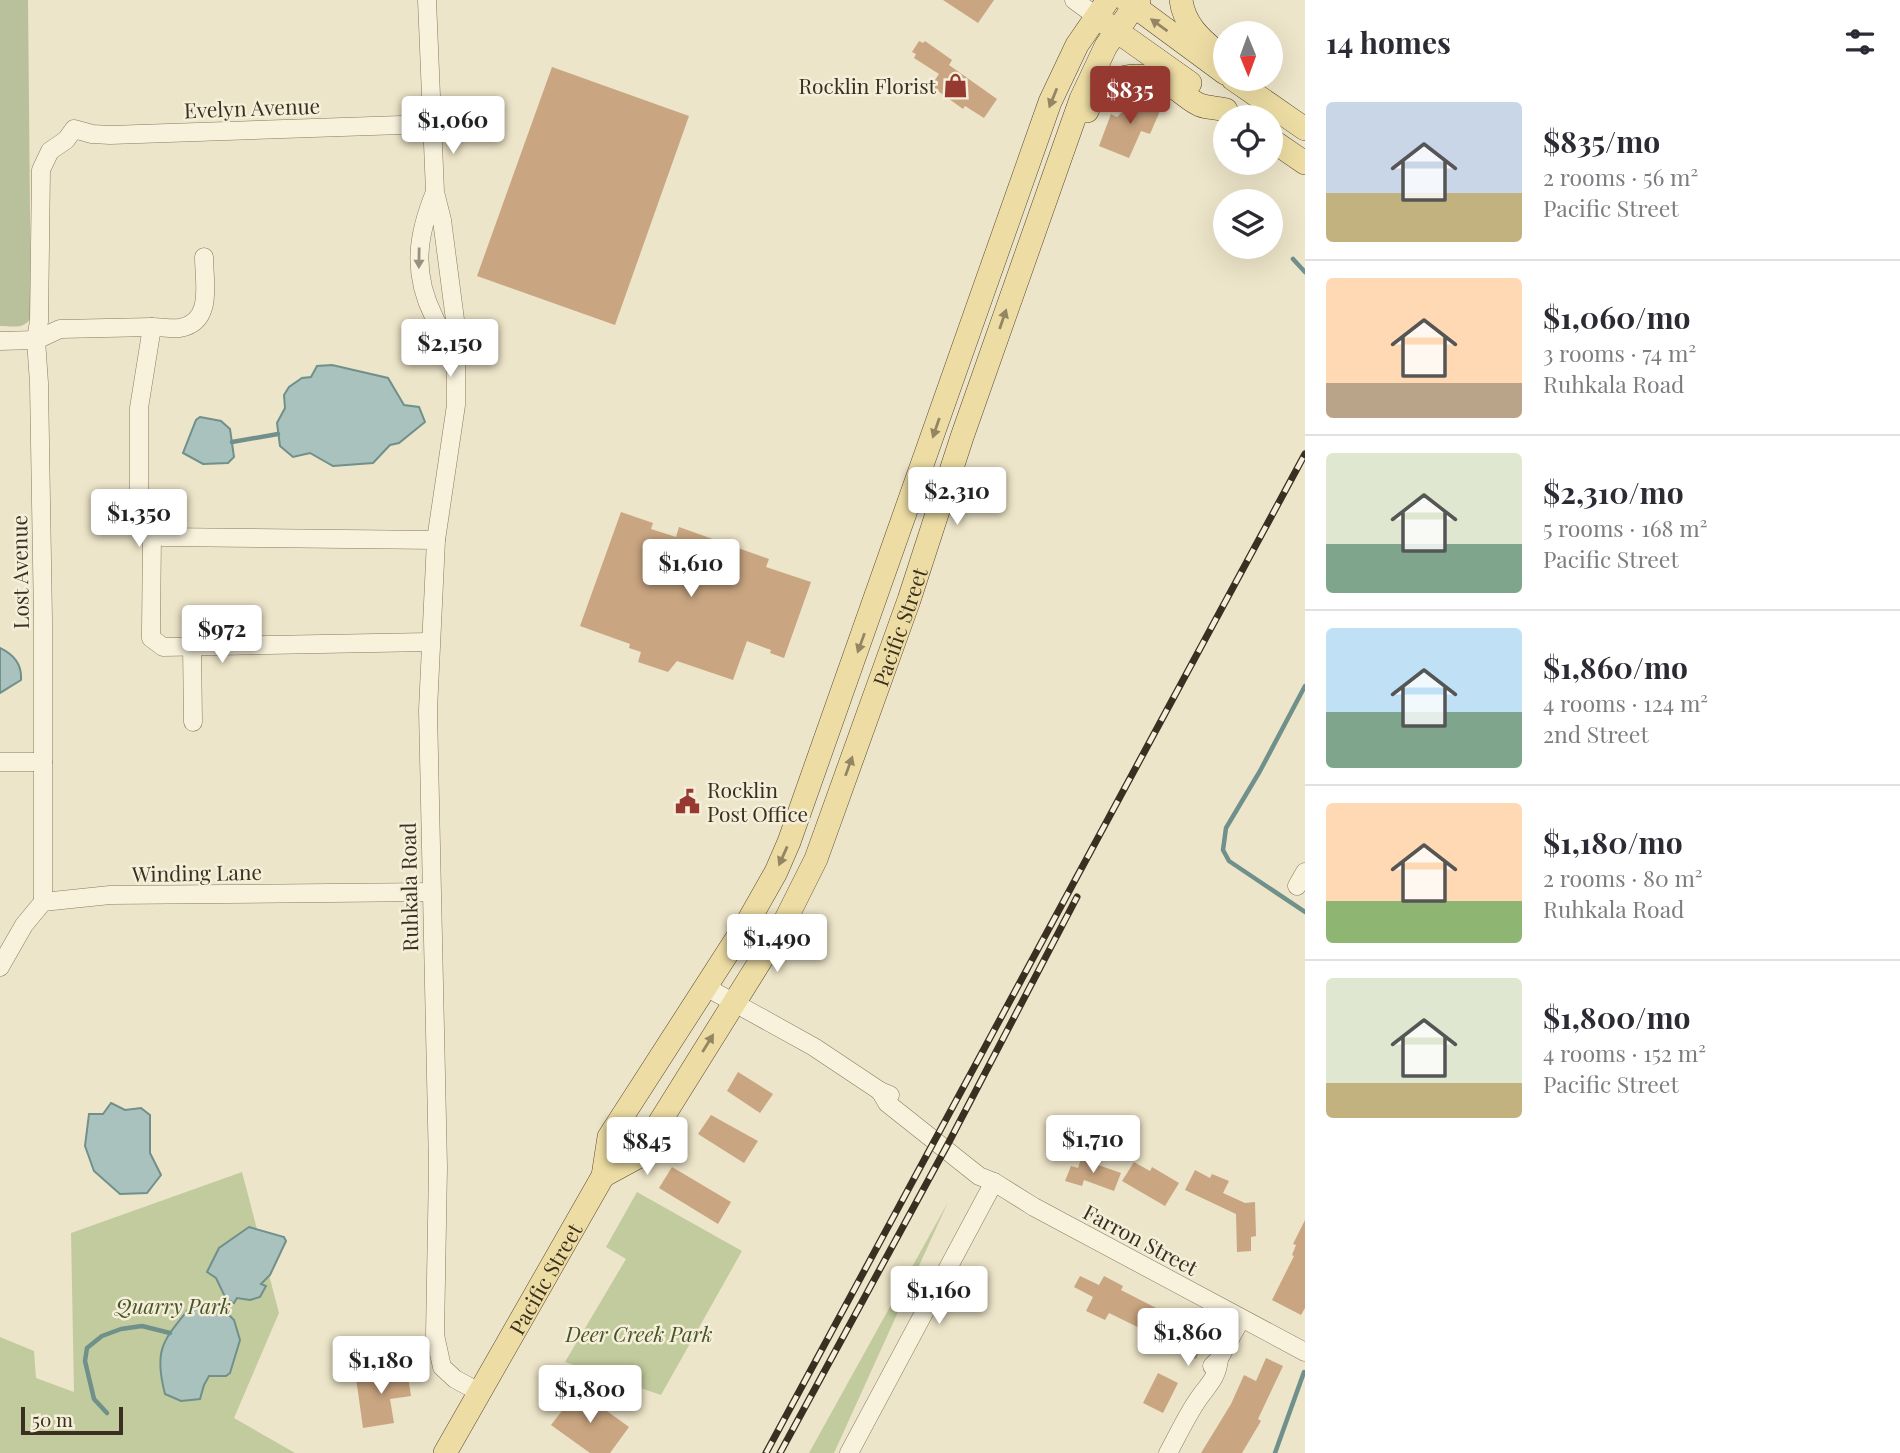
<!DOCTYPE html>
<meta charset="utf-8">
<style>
body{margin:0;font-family:"Playfair Display",serif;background:#f2f2f3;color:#2b2b33;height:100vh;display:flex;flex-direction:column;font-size:26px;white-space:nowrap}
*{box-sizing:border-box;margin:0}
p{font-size:23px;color:#7c7c81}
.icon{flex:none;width:38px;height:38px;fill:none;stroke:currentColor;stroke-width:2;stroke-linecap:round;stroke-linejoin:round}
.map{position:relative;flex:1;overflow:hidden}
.panel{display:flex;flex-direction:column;background:#fff;width:595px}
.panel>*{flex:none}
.needle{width:46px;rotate:179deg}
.controls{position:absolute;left:1213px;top:21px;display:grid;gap:14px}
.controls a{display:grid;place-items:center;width:70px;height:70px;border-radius:50%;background:#fff;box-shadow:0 7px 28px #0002;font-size:35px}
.scale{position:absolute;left:21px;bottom:18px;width:102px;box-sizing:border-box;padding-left:7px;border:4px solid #3a2f21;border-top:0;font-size:19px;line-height:24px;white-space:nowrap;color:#3a2f21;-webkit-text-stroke:5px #f5efd9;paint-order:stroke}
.price{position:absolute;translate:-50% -60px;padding:0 16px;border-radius:7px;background:#fff;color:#222;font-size:23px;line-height:46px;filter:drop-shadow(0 2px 4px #0008)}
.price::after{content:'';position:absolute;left:50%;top:42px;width:21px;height:16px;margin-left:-10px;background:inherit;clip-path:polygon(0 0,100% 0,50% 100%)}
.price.selected{background:#953931;color:#fff}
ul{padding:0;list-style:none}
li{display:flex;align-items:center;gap:21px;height:175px;padding:0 21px}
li+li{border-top:2px solid #e1e1e2}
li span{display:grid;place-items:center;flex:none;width:196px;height:140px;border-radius:7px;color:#555}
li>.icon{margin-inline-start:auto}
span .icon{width:84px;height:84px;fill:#fffc;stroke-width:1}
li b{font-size:30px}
h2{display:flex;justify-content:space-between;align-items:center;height:84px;padding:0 21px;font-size:30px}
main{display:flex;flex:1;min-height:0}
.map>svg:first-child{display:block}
.green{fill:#c2cb9d}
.cemetery{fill:#b9c19c}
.water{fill:#aac2bd;stroke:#70908b;stroke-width:2}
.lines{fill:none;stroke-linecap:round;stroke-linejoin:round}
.stream{stroke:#70908b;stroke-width:4.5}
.building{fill:#c9a581}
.minor-casing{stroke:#89795f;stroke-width:19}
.major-casing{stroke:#574732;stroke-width:24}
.minor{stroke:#f8f2dd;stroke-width:18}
.major{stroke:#eddda4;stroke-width:23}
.rail-casing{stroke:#3a2f21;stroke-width:7}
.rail{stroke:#f5efd9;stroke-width:4.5;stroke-dasharray:13;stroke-linecap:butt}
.oneway{fill:#948662}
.oneway2{fill:#99907f}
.labels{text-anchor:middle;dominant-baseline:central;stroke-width:5;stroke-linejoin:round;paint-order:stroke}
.poi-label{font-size:21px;fill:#3a2f21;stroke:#f5efd9;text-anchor:end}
.street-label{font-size:21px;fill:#3a2f21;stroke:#f5efd9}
.park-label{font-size:21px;font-style:italic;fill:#465529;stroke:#f5efd9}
</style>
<main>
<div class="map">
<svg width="1305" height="1453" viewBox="0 0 1305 1453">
<rect width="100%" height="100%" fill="#ede5c9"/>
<g class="green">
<polygon points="242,1172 279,1313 234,1418 295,1453 0,1453 0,1337 34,1351 36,1378 74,1392 71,1233"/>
<polygon points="637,1192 742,1251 661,1395 565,1362 626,1259 606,1247"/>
<polygon points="948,1202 834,1453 809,1453"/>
</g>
<path class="cemetery" d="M0,0H28L31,317C25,330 12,326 0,326Z"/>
<g class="water">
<polygon points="332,365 388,378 404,405 419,407 425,422 399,443 390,445 373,463 333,466 310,453 293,457 280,446 277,423 285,408 284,395 289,387 302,378 311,377 317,366"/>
<polygon points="200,417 221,421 230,429 234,457 228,463 203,464 183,453 196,420"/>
<path d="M0,648C14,655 22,664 21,680L0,693Z"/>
<polygon points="111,1103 125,1110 141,1108 150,1115 150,1153 161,1175 147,1193 120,1194 94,1171 85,1146 89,1114 103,1114"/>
<polygon points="249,1227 284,1237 286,1241 270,1275 261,1284 266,1286 260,1297 250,1300 237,1298 234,1303 227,1301 216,1278 207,1272 219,1248"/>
<path d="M191,1306L221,1307L234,1320L240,1340L230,1373L226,1376H209L204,1385L200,1399L181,1401L165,1394C153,1348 164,1340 191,1306Z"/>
</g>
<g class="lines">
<g class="stream">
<polyline points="1293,259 1305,272"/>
<polyline points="232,442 278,434"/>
<polyline points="1305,686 1260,771 1226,828 1223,850 1229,861 1305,912"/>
<polyline points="221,1307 230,1302"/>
<polyline points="107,1413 94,1399 85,1361 87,1348 102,1336 121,1329 142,1326 170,1333"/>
<polyline points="1275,1453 1304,1372"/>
</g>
</g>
<g class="building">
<polygon points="943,0 994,0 978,23"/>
<polygon points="919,41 923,43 925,41 952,60 949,65 997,99 984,118 965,106 963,109 931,86 939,74 914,58 916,54 912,52"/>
<polygon points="552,67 689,116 615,325 477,276"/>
<polygon points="1141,95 1163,104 1150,134 1141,131 1129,158 1099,146 1111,114 1117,117 1126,108 1137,104"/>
<polygon points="621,512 653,523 651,529 676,537 679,527 769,559 766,567 811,582 784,658 770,653 771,650 747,641 733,680 677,661 668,672 638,662 641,652 629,648 630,644 580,626"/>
<polygon points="738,1072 773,1094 760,1113 727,1091"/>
<polygon points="711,1115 758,1141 744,1163 698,1134"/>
<polygon points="1081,1159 1121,1173 1114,1191 1084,1180 1082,1186 1065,1181 1071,1166 1078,1168"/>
<polygon points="1134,1162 1150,1171 1152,1167 1179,1183 1165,1206 1122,1181"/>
<polygon points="672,1167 731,1202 718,1224 659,1188"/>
<polygon points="1195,1170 1210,1178 1212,1174 1229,1181 1223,1193 1245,1203 1255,1202 1256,1236 1251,1237 1251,1251 1237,1252 1236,1214 1185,1190"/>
<polygon points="1305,1220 1305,1308 1301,1315 1272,1300 1294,1256 1292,1255 1296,1245 1293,1244"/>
<polygon points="1080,1276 1099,1285 1104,1276 1123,1286 1121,1290 1158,1309 1155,1316 1192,1332 1193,1328 1206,1334 1196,1359 1170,1348 1168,1354 1156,1349 1160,1338 1109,1313 1105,1320 1086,1311 1093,1297 1074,1287"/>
<polygon points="1266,1358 1283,1366 1258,1419 1261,1421 1242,1453 1201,1453 1231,1404 1244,1375 1256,1381"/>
<polygon points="407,1370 411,1396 390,1399 394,1423 363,1428 356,1378"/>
<polygon points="1158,1373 1178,1383 1163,1413 1143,1403"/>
<polygon points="578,1390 629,1427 610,1453 590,1453 551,1425"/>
</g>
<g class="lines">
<defs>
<g id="minor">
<path d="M427,0L435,192L442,220L457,335L456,360C450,344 441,333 434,317C412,273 417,236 435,192"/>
<polyline points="1074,0 1096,16"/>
<path d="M152,327C161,327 171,329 180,328C214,322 204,282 204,257"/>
<path d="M0,341L36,340L60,329L152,327L139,408V519C142,531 152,535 163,537L436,540"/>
<polyline points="456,360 456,405 436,540 428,710 438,1167 435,1335 442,1367 455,1379 479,1392"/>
<polyline points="152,535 151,630 151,638 163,647 429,642"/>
<polyline points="192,646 193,722"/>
<polyline points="0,762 43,762"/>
<polyline points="1297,886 1305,872"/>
<polyline points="43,902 43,620 39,383 36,340 39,321 41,170 50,151 66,140 74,129 92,134 110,135 431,124"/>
<polyline points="0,967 24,925 43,902 110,895 431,892"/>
<polyline points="704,986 814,1047 880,1091 890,1095"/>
<polyline points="880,1091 887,1103 979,1176 994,1182 1034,1207 1305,1352"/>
<polyline points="1212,1366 1219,1359 1241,1319"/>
<polyline points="849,1453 994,1182"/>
<path d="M1168,1453C1178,1435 1187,1415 1199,1398C1209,1384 1217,1378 1219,1359"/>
</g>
<g id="major">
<polyline points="1126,0 1225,73"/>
<path d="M1181,0C1184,23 1199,38 1217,52"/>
<polyline points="1104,22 1190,83"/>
<polyline points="1233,79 1305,129"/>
<path d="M1087,111C1102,73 1140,68 1173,87C1182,92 1190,101 1200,105C1208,108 1218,108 1226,110"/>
<polyline points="1270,139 1305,163"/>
<path id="s1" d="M603,1176L638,1157L784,923L816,859L909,600L962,437L1081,99L1106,46L1139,0"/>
<path id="s2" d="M445,1453L603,1176L609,1137L750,918L776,872L789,842L1050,102L1077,45L1108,0"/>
</g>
</defs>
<use href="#minor" class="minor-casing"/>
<use href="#major" class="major-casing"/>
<use href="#minor" class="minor"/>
<use href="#major" class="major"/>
<defs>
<g id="rail">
<polyline points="766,1453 1305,454"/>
<polyline points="780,1453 949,1142 1077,897"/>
</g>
</defs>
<use href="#rail" class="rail-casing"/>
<use href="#rail" class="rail"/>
</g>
<defs><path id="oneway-solid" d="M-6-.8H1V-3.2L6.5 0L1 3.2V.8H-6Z" transform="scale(1.75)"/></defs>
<g class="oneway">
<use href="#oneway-solid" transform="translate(1159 25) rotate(-144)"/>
<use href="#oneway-solid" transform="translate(1053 98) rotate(112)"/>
<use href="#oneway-solid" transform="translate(1003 319) rotate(-71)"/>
<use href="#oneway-solid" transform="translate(936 428) rotate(109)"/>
<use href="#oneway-solid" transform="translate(861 643) rotate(110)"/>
<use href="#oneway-solid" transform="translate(849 766) rotate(-70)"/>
<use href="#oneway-solid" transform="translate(783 856) rotate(114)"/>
<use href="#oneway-solid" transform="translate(708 1043) rotate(-58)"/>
</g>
<use class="oneway2" href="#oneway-solid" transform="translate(419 258) rotate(91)"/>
<defs>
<symbol id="shop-bare" viewBox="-9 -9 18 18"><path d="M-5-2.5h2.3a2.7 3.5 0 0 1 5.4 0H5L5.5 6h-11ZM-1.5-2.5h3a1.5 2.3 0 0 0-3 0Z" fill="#953931" stroke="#f5efd9" stroke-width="2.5" paint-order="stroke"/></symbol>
<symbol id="civic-bare" viewBox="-9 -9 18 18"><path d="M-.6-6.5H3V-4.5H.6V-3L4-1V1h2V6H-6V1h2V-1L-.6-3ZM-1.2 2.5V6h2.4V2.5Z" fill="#953931" stroke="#f5efd9" stroke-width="2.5" paint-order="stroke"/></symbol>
</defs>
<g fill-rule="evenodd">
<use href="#shop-bare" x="938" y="68" width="35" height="35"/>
<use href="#civic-bare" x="670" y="784" width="35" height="35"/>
</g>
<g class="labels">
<g class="poi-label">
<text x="936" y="85">Rocklin Florist</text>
<text x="707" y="789" text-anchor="start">Rocklin<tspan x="707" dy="24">Post Office</tspan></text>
</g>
<g class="street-label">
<text transform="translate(252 107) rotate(-2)">Evelyn Avenue</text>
<text transform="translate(19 572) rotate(-91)">Lost Avenue</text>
<text stroke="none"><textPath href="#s1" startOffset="634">Pacific Street</textPath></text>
<text transform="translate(197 872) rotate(-1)">Winding Lane</text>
<text transform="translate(408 887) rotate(-91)">Ruhkala Road</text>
<text transform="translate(1141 1239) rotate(28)">Farron Street</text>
<text stroke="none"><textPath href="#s2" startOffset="201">Pacific Street</textPath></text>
</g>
<g class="park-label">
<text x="173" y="1305">Quarry Park</text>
<text x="639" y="1333">Deer Creek Park</text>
</g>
</g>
</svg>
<div class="controls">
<a><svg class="needle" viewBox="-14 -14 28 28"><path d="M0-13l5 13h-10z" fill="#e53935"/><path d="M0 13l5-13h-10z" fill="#7c7c81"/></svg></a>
<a><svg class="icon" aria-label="locate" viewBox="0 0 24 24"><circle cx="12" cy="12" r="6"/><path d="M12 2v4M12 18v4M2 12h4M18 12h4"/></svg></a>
<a><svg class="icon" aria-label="layers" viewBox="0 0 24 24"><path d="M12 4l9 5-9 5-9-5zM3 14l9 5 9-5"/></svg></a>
</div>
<div class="scale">50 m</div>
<b class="price selected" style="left:1130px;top:126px">$835</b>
<b class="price" style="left:453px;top:156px">$1,060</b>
<b class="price" style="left:450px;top:379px">$2,150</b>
<b class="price" style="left:957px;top:527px">$2,310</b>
<b class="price" style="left:139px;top:549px">$1,350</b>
<b class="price" style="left:691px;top:599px">$1,610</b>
<b class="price" style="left:222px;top:665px">$972</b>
<b class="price" style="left:777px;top:974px">$1,490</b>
<b class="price" style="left:1093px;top:1175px">$1,710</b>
<b class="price" style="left:647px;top:1177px">$845</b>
<b class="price" style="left:939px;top:1326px">$1,160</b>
<b class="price" style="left:1188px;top:1368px">$1,860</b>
<b class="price" style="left:381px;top:1396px">$1,180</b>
<b class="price" style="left:590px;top:1425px">$1,800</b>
</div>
<section class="panel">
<h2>14 homes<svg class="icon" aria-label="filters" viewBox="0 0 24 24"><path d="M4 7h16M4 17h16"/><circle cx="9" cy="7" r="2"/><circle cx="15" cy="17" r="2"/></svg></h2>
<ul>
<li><span style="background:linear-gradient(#c9d6e8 65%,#c2b280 0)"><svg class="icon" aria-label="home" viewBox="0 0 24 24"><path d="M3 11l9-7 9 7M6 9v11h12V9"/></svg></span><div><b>$835/mo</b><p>2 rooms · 56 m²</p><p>Pacific Street</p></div></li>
<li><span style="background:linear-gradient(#ffd9b3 75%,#b9a48a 0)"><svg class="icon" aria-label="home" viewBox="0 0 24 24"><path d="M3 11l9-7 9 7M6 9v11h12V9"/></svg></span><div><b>$1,060/mo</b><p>3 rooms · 74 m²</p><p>Ruhkala Road</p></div></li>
<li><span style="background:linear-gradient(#dfe7d0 65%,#7fa58c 0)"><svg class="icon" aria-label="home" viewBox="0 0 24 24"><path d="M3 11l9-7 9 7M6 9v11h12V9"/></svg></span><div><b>$2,310/mo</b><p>5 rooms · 168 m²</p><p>Pacific Street</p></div></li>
<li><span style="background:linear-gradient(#bfe0f5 60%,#7fa58c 0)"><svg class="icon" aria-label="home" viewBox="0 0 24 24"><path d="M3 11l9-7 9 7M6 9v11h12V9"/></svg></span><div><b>$1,860/mo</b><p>4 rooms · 124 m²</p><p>2nd Street</p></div></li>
<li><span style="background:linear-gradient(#ffd9b3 70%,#8fb573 0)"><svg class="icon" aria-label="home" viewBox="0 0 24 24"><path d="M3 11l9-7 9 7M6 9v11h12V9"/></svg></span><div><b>$1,180/mo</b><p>2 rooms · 80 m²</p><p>Ruhkala Road</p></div></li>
<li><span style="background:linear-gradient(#dfe7d0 75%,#c2b280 0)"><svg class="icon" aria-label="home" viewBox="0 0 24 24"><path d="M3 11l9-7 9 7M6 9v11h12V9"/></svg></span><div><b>$1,800/mo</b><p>4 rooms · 152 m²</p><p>Pacific Street</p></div></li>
</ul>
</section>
</main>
